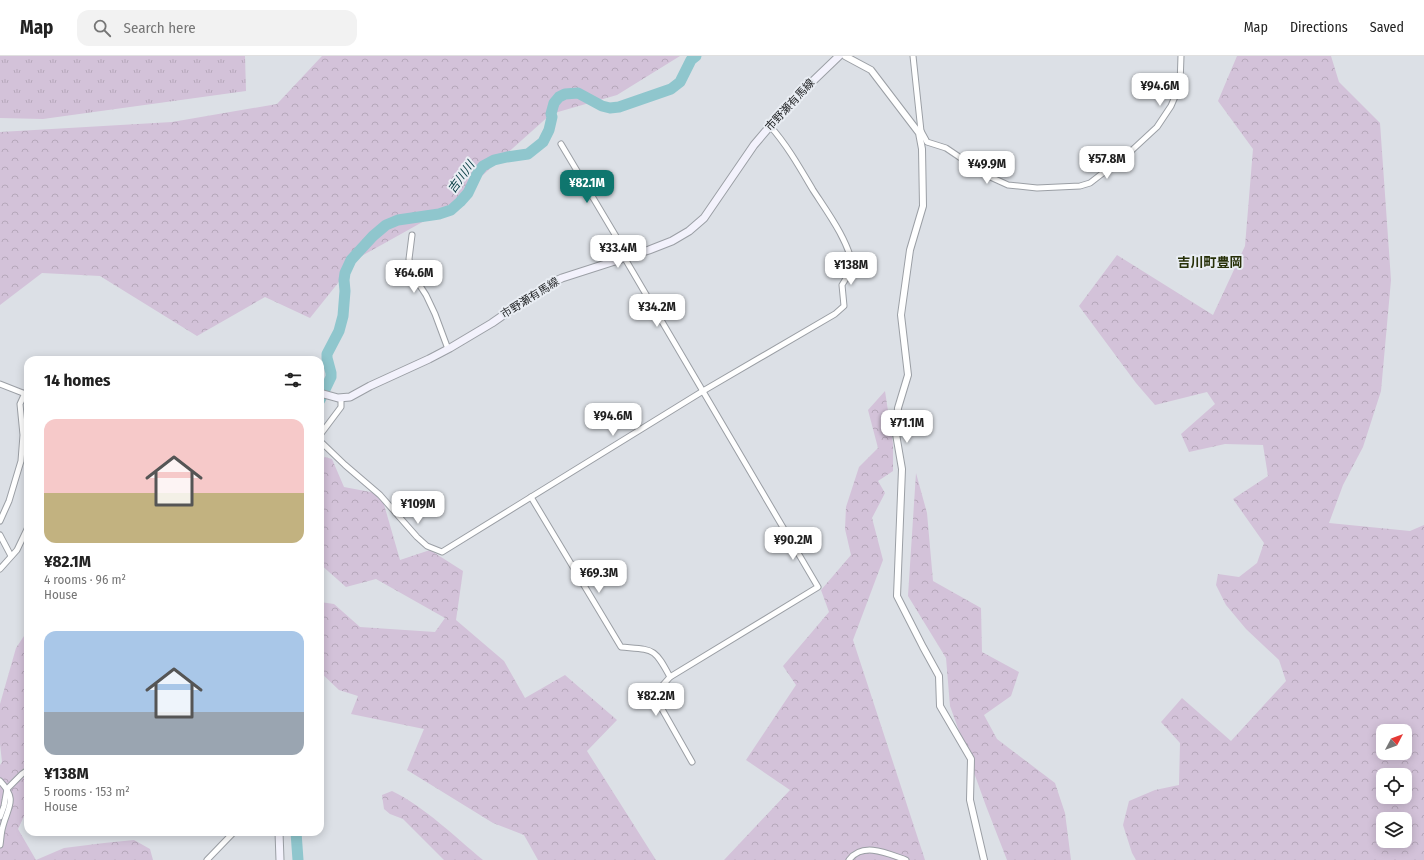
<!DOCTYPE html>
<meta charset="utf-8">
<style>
body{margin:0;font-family:"Fira Sans Condensed","Noto Sans JP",sans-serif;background:#f2f2f2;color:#222;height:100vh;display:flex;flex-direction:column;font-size:15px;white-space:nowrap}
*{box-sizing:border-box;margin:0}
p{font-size:13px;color:#767676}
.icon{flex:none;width:22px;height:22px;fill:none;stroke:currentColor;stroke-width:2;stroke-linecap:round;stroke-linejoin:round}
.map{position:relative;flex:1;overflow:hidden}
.drawer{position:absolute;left:24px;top:300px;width:300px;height:480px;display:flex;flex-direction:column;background:#fff;border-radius:12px;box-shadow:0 2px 10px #0003}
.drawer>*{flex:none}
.needle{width:26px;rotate:49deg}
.buttons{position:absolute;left:1376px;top:668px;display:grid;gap:8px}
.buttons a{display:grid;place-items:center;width:36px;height:36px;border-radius:8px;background:#fff;box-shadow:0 2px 10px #0003;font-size:20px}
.price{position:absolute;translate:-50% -34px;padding:0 9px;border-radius:8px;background:#fff;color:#222;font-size:13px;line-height:26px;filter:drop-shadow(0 1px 2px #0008)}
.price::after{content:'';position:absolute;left:50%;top:24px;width:12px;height:9px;margin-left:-6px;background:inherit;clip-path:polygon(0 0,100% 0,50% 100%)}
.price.active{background:#0f766e;color:#fff}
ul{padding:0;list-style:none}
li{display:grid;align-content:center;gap:8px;height:212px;padding:0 20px}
li span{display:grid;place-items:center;height:124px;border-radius:12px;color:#555}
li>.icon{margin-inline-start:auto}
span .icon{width:72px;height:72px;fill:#fffc;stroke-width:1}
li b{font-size:17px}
h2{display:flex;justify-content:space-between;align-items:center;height:48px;padding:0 20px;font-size:17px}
header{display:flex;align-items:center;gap:24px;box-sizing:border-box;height:56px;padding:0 20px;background:#fff;border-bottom:1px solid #e0e0e0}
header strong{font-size:19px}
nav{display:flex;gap:22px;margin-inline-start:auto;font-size:14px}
.search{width:280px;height:36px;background:#f2f2f2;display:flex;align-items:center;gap:10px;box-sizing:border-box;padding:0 14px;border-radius:12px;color:#767676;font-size:15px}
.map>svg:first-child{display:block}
.grass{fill:url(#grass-tufts)}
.forest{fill:url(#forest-crowns);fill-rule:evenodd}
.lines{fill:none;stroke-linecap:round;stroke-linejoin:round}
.river{stroke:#8fc6cd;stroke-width:11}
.minor-casing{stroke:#9b9fa5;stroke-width:7}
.tertiary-casing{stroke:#9b9fa5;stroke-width:8}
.secondary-casing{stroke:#9b9fa5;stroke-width:9}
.minor{stroke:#fff;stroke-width:5}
.tertiary{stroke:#fff;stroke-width:6}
.secondary{stroke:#f3f2fc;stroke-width:7}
.labels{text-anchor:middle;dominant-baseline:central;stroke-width:4;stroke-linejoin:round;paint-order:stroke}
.street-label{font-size:11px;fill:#222426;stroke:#e9edf3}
.water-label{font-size:12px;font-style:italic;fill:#03393f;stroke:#e9edf3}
.quarter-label{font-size:13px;font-weight:bold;fill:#273008;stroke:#e9edf3}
</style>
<header>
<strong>Map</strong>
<div class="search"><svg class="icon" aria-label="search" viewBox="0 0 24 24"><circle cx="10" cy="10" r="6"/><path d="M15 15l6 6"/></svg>Search here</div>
<nav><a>Map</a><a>Directions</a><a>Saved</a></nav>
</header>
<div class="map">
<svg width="1424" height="804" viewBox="0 0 1424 804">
<defs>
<pattern id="grass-tufts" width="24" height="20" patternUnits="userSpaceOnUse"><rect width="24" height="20" fill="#d3c2d9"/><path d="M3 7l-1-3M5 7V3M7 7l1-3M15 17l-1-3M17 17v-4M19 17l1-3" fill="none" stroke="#b5a7ba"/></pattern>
<pattern id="forest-crowns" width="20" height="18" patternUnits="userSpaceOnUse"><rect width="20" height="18" fill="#d3c2d9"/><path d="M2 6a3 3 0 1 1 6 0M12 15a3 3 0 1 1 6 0" fill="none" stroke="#b5a7ba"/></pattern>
</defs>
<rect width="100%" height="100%" fill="#dce0e6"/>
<polygon class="grass" points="0,0 245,0 246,35 43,63 0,62"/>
<g class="forest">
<polygon points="322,0 680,0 617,39 551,58 444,154 358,202 310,262 265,241 197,280 100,220 42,217 0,249 0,76 172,66 277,48"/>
<path d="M1237,0H1331L1339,26L1380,67L1391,224L1381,335L1363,391L1343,429L1329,467L1410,475L1424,469V804H1136L1132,797L1123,769L1129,745L1155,734L1179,729L1180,687L1161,666L1182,642L1231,685L1286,625L1279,604L1246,573L1226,549L1216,529L1218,518L1239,521L1257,507L1264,487L1233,443L1268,420L1263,389L1225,388L1189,396L1181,378L1215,348L1207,336L1155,349L1136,327L1079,250L1117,199L1213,259L1245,190L1253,93L1218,45ZM1383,675H1405V697H1383ZM1383,719H1405V741H1383ZM1383,763H1405V785H1383Z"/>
<polygon points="885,335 893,388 893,415 878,425 885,437 872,462 883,504 853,584 925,804 724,804 790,734 746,704 796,629 783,610 829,556 821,534 851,499 845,473 846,451 859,411 878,392 868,354"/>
<polygon points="325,401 332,403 344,431 381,438 400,504 430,494 463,515 456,564 504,605 525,642 565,619 617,664 587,695 656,804 538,804 524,779 493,767 407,714 424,673 351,658 358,640 339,634 320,616 320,604 323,591 320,576 320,546 334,548 360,571 435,576 445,562 376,523 346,531 320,508 320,404"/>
<polygon points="916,417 927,457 933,525 981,552 982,596 1019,616 1011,640 984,659 997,683 1055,727 1065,757 1071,804 1007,804 986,750 950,650 946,602 908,540"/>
<polygon points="28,574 28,752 18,773 36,804 64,792 104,787 134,784 150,793 153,804 0,804 0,709 2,706 0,688 0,648 16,592"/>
<path d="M392,735C426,752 454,780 483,804H444L403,763L390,758L384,753L382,739Z"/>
</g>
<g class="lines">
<g class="river">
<polyline points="320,344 331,321 331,317 327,302 327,298 339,275 343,260 345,235 344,224 345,217 351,204 373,180 386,169 398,164 439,158 451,154 460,146 468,137 478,116 483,110 494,104 507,101 528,98 543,86 549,74 552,61 551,58 554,47 559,41 565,38 578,37 602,50 610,52 619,51 671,33 680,26 691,4 696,0"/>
<polyline points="296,776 298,804"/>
</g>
<defs>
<g id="minor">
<polyline points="913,0 921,75 919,76"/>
<polyline points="921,75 927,86 946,92 986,119 1008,129 1037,132 1080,130 1090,127 1130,96 1157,71 1171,50 1180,29 1181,0"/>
<polyline points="561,88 617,182 624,201 818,531 670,621 654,639 692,706"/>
<polyline points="412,179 409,203 411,216 426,239 435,258 448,293"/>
<polyline points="0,328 28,339"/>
<polyline points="320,379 341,351 341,342"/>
<path d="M320,385L345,409L380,439L417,481L427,490L442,496L703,335L835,258L844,250L842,229L853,211C848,184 828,157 813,134C800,112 787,89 770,70"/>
<path d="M531,441L621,591C654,594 654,591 670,621"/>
<polyline points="0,465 9,445 21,405 23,379 20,348 25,337"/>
<polyline points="0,479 11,500"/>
<polyline points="0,513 17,494 28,471"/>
<path d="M0,725C18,744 8,750 3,770C1,776 1,783 0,789"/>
<polyline points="0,761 4,750 7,733 22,718 28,714"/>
<polyline points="207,804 234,776"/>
<path d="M849,804C863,785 889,798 906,804"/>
</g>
<polyline id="tertiary" points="845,0 871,14 919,77 922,93 923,150 910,194 901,259 908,319 898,352 896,378 902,413 897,540 923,591 939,620 940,650 971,703 970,744 984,804"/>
<g id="secondary">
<polyline points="320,337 338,342 350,341 370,330 429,303 450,292 492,267 547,229 562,222 649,194 672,185 689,175 704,162 754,89 788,49 839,0"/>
<polyline points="279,776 280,804"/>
</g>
</defs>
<use href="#minor" class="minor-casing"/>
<use href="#tertiary" class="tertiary-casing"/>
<use href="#secondary" class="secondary-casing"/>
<use href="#minor" class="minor"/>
<use href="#tertiary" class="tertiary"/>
<use href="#secondary" class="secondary"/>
</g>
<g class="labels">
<g class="street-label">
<text transform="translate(790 49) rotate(-47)">市野瀬有馬線</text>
<text transform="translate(530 242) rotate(-32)">市野瀬有馬線</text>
</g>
<g class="water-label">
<text transform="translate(461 121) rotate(-54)">吉川川</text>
</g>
<g class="quarter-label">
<text x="1210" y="206">吉川町豊岡</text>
</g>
</g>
</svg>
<div class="buttons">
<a><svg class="needle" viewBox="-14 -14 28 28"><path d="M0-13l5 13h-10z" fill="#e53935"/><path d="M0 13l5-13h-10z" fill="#767676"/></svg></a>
<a><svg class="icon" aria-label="locate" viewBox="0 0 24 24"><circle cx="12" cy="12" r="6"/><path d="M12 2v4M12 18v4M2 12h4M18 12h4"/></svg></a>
<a><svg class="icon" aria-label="layers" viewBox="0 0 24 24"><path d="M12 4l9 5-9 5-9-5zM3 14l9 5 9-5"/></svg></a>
</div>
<b class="price" style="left:1160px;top:51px">¥94.6M</b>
<b class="price" style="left:1107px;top:124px">¥57.8M</b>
<b class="price" style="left:987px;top:129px">¥49.9M</b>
<b class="price active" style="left:587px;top:148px">¥82.1M</b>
<b class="price" style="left:618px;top:213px">¥33.4M</b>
<b class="price" style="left:851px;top:230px">¥138M</b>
<b class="price" style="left:414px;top:238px">¥64.6M</b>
<b class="price" style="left:657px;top:272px">¥34.2M</b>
<b class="price" style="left:613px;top:381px">¥94.6M</b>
<b class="price" style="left:907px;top:388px">¥71.1M</b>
<b class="price" style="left:418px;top:469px">¥109M</b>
<b class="price" style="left:793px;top:505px">¥90.2M</b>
<b class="price" style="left:599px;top:538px">¥69.3M</b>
<b class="price" style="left:656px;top:661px">¥82.2M</b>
<section class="drawer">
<h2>14 homes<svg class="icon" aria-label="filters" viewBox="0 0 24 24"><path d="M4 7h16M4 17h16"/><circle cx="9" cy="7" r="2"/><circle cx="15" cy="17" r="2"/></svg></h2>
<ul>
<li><span style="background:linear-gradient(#f6c9c9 60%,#c2b280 0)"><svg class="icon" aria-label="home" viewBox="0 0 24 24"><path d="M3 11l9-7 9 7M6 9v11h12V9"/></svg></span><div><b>¥82.1M</b><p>4 rooms · 96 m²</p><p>House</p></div></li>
<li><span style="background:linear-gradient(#a9c7e8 65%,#9aa5b1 0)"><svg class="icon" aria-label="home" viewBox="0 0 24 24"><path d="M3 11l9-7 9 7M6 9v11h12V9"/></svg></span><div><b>¥138M</b><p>5 rooms · 153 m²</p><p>House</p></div></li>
</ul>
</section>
</div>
